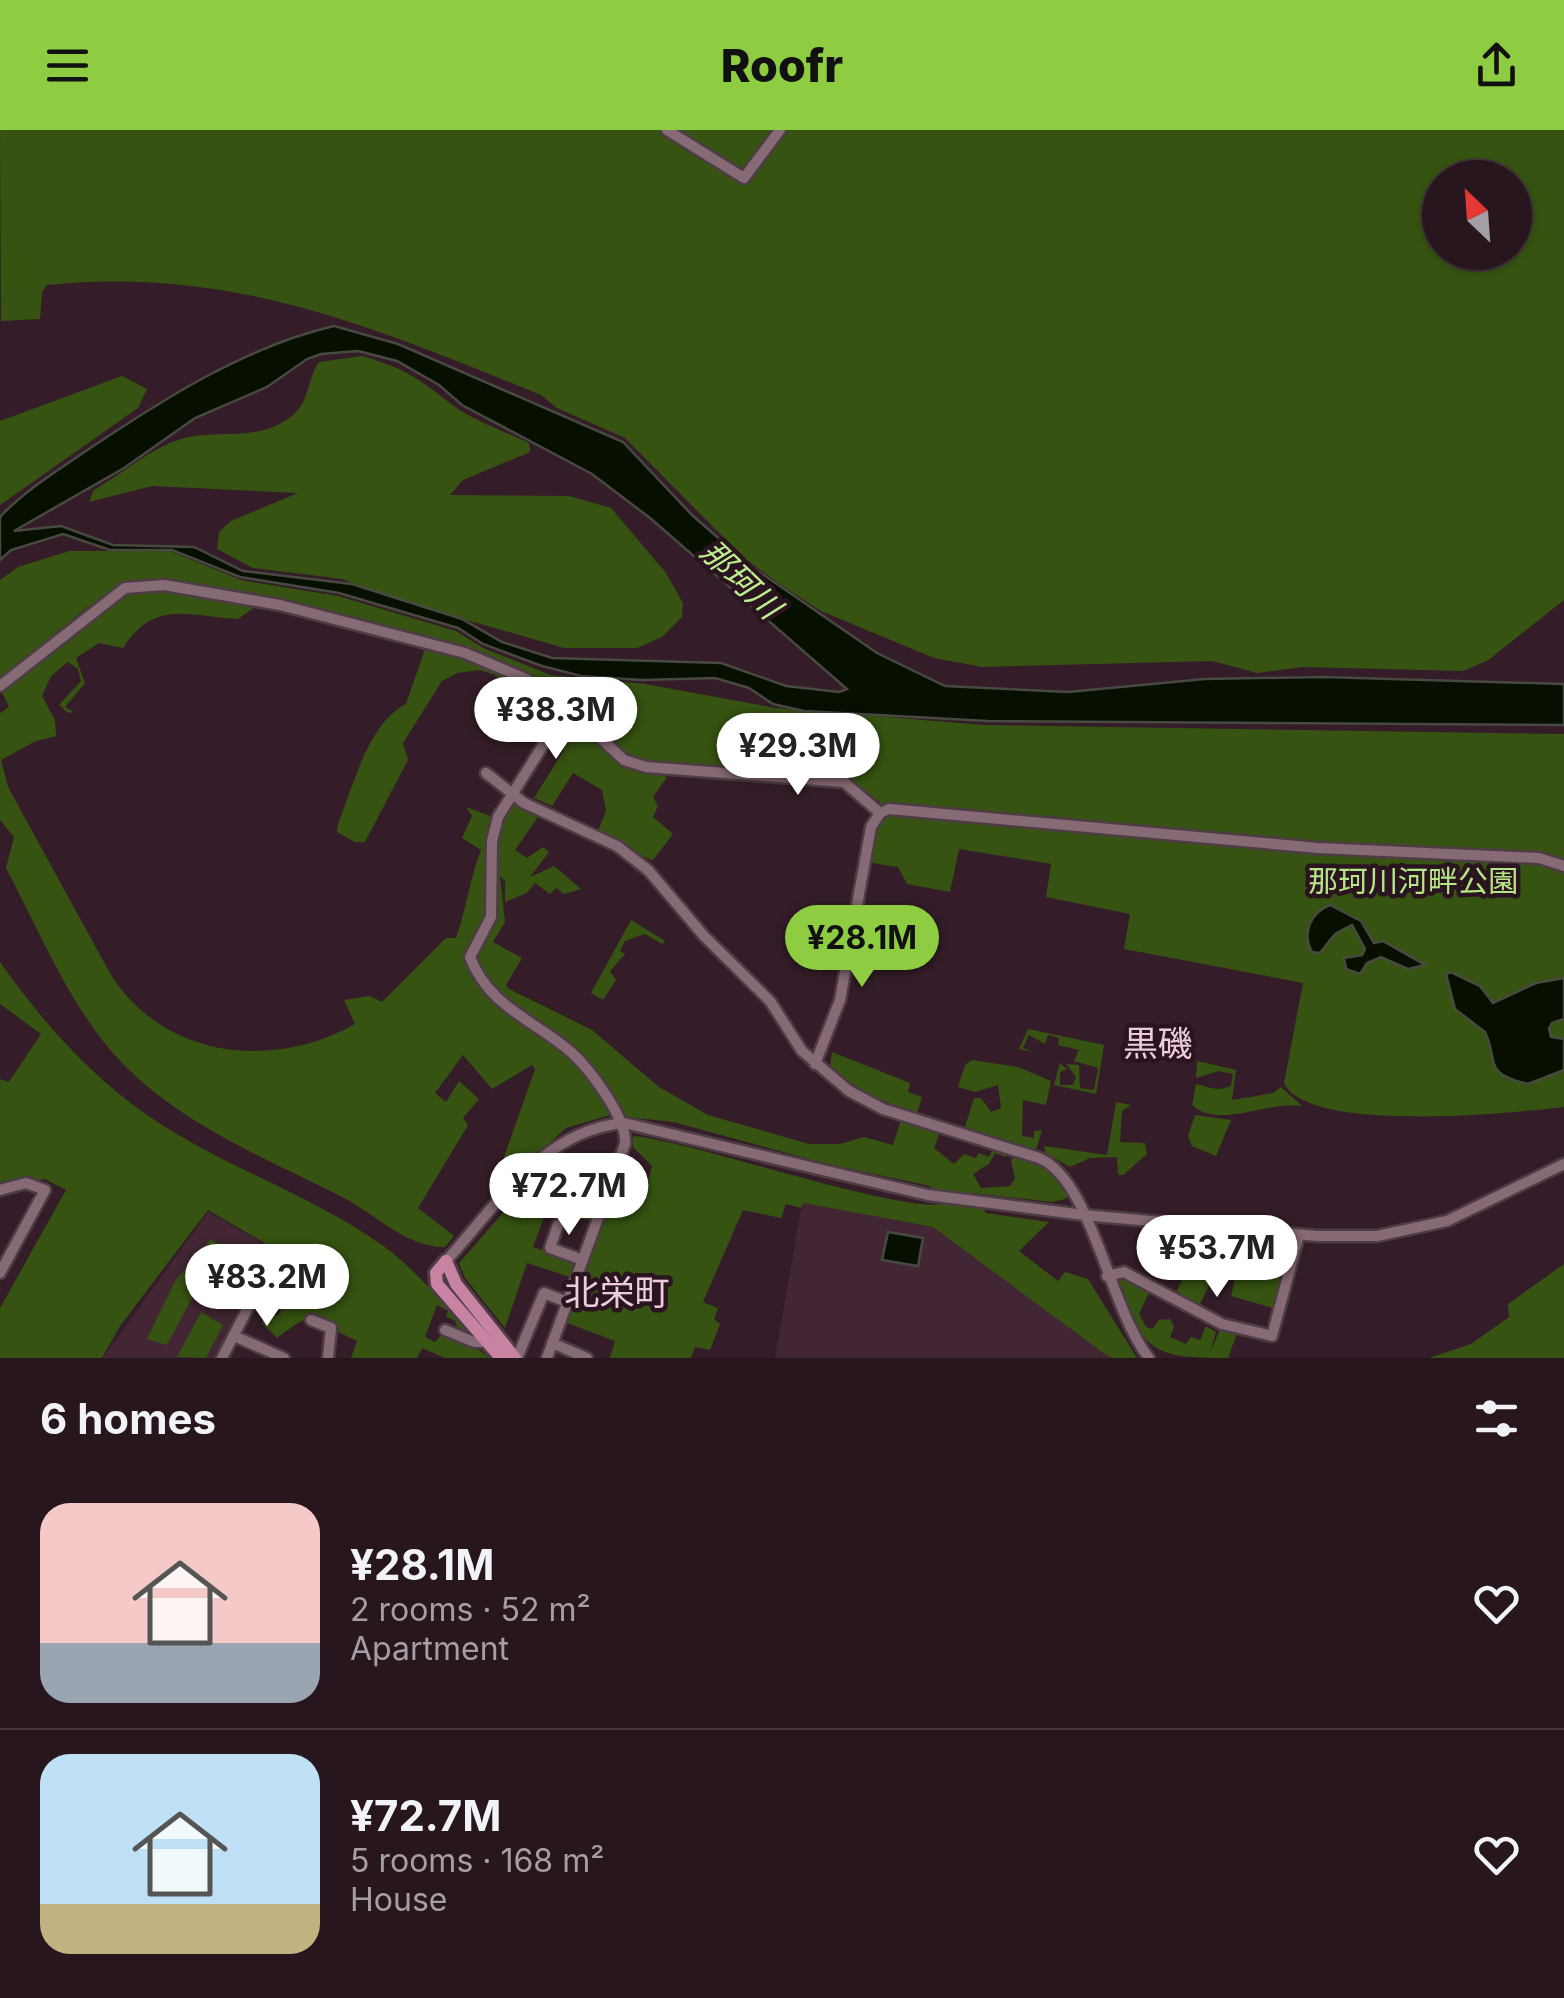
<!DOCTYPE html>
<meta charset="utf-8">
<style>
body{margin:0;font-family:Inter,"Noto Sans JP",sans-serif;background:#33232b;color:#f1f3f6;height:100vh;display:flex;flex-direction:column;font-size:38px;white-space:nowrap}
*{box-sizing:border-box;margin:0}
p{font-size:32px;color:#a49fa4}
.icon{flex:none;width:55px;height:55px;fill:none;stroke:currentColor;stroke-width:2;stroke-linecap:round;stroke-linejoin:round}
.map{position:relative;height:1228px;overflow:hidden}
.drawer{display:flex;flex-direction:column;background:#27161e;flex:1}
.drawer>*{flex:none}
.needle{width:65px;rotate:335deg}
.buttons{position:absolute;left:1422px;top:30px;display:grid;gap:20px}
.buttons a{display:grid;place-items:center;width:110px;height:110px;border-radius:50%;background:#27161e;box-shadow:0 2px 8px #0004,0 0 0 2px #43353c;font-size:50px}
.price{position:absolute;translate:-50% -85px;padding:0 22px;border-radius:35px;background:#fff;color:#222;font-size:32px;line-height:65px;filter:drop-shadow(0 2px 5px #0008)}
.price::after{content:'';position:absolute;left:50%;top:60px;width:30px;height:22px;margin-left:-15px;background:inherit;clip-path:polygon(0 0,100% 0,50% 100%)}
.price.selected{background:#8ecd42;color:#111}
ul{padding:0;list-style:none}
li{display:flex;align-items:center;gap:30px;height:250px;padding:0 40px}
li+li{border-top:2px solid #43353c}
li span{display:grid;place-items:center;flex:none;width:280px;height:200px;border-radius:30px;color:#555}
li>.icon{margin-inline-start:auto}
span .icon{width:120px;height:120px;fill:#fffc;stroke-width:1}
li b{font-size:42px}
h2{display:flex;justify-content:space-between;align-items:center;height:120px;padding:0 40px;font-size:42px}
header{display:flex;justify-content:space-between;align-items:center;height:130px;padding:0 40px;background:#8ecd42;color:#111;font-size:45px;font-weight:800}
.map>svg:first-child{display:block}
.built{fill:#422633}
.green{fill:#365311;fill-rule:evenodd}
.water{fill:#060f00;stroke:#484941;stroke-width:2.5;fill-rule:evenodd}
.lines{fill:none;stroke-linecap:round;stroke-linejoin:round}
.minor-casing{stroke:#4e3c45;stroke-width:15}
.major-casing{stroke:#4e3c45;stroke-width:18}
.minor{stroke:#866a76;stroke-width:10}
.major{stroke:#c883a3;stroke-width:12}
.labels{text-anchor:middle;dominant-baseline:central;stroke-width:9;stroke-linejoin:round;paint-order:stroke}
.park-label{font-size:30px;fill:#b5e586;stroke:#2a141f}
.water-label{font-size:32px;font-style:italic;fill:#bdee8e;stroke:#2a141f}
.quarter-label{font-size:35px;fill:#ecccda;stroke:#2a141f}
</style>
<header><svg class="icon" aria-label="menu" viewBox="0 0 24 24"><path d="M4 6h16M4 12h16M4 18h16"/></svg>Roofr<svg class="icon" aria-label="share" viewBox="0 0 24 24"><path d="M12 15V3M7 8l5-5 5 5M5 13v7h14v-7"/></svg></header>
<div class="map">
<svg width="1564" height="1228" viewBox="0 0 1564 1228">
<rect width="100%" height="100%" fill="#341d28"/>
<g class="built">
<polygon points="802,1073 933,1097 1112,1228 775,1228"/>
<polygon points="208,1082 274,1119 218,1228 103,1228"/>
</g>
<g class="green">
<path d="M0,0H1564V470L1487,531L1463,541L1303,537L1257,543L1212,531L982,537L934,528L821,481L784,457L744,428L625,308L557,278L541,265C373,197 233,136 47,155L42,162L40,189L1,191ZM1440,48H1515V122H1440Z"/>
<path d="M362,226C404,238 418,248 451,274C474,291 504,301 529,313L530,322L463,350L450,365L569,366L611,378L666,443L683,473L682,487L662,507L637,518H564L394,469L342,449L253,438L217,419L219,402L231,391L298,363L152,356L89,372L94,360C122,344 151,318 181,309C219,298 258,314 293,285C310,271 307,249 319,232Z"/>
<polygon points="122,246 147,259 138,278 0,375 0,291"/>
<path d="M69,421H170L241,450L338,466L456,501L483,518L551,545L645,554L776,578L985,595L1564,604V977C1512,983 1308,1004 1284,953L1303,853L1124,819L1130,784L1046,767L1051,734L959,719L950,762L907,754L898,737L872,733L880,672L849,649L651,635C614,625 598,594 568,572C550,559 529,548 509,537C458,508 177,436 127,455C78,473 43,523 0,550V450L18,437Z"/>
<path d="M169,458L255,477L238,489C191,487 155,468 123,518L99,513L76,528L85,553L65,577L74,582L68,583L59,575L81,551L78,539L68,532L51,546L42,566L55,590L56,606L36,611L1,630L8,657L111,845C164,928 272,941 355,894L344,870L369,866L382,872L446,808H456C467,777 469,751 481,720L462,708L472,686L466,677L493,687L488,719L510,670L538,687L515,720L527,728L543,717L549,722L530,747L554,736L581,759L564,764L556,758L550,764L535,753L527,763L505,772V751L500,746L505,792L493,812L522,828L506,855L509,859L592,900L659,957L708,985L809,1014H840L864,1007L893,1015L901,990L940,1002L934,1018L954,1034L964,1024L976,1028L979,1023L989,1027L993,1019L1007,1023L1006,1027L995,1023L989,1034L973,1044L981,1058L1010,1056L1015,1049L1011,1030L1015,1025L1052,1039L1070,1064L1065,1069L1052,1072L973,1063L986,1083L1049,1092L1019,1121L1058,1151L1065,1142L1088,1149L1137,1228H1112L1102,1222L933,1097L803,1073L801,1078L786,1074L781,1088L743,1080L703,1172L718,1178L714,1189L720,1194L710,1220L695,1217L691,1228H610L615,1211L562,1191L607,1071L635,1077L644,1066L652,1036L633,1017V1006C693,1011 909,1087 946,1073L930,1056L823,1033L673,992L610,985L566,998L490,1067L535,939L532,935L492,959L463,925L435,963L446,972L459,951L479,969L463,988L468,995L418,1078L454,1106L445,1117C408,1118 376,1085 344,1068C261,1026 162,987 103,911C63,860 36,795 6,738L14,707L0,690V583L9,577L0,558L126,461Z"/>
<path d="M426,516L505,540L560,581L552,591L534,568L511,561L495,545L480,540L457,543L442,551L403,613L408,630L365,712H355L337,702L338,694C353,657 368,593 406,574Z"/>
<path d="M571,589L627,636L667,647L653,667L658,676L653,687L673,704L653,730C644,729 612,707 598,701L606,681L602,660L573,643L552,676L534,668L564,620L551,610Z"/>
<polygon points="631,790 665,811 662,814 645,804 625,811 620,821 625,824 610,841 616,850 603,870 591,863"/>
<path d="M0,832C45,896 99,956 167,998C236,1041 315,1068 382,1115C416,1139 445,1176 473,1207L459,1201L455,1191L446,1186L448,1181L437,1175L425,1207L435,1212L441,1205L470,1214L490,1228H445L422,1218L417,1228H351L357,1211L309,1188C298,1191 287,1201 277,1208L262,1193L269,1183L278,1186C291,1162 289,1152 270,1132L275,1119L208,1080L120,1196L102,1228H0V1178L66,1060L45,1049L0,1057V949L9,952L41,904L0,874Z"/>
<polygon points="1028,899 1104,915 1096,964 1054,955 1060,933 1067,939 1060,942 1060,955 1073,955 1076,947 1066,934 1079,935 1080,958 1094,960 1098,938 1074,931 1079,920 1058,915 1059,908 1048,905 1045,914 1029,905 1023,918 1033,922 1019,919"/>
<path d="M832,922L910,953L908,962L922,967L917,983C883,972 857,960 830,937Z"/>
<polygon points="972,930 1018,937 1051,951 1046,975 1023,970 1022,1006 1034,1008 1034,1001 1042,1000 1036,1020 965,997 974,968 981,968 991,982 1001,978 998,955 975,962 958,957 965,935"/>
<path d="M1197,931L1236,940L1232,970L1273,963L1281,957L1302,976C1268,970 1219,1000 1192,975L1196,954C1210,957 1216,962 1231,956L1233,944L1219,941L1196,948Z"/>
<polygon points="1116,972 1131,975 1122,981 1120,1012 1145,1013 1147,1024 1123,1045 1118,1045 1117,1027 1090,1028 1070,1037 1045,1023 1044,1016 1107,1025"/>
<polygon points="1195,985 1231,990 1216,1026 1192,1016 1188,1006"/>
<polygon points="578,1031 609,1046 591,1091 547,1079 533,1117 576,1132 570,1147 527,1133 505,1198 465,1148 459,1133 529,1053"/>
<polygon points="1203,1106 1248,1110 1240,1136 1266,1140 1286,1130 1289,1115 1294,1115 1276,1179 1231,1166 1235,1150 1216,1142 1197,1180 1174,1167"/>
<polygon points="211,1109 220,1115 167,1215 147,1209 175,1151"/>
<polygon points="1564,1134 1564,1228 1429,1228 1471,1214 1509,1187 1508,1174"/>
<path d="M1122,1145L1150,1161L1139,1184L1146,1197L1152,1199L1159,1190L1170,1189L1174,1197L1170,1207L1186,1214L1191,1207L1200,1210L1206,1196L1216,1202L1210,1223L1221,1197L1237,1203L1228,1228C1148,1228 1145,1221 1115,1148Z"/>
<polygon points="201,1182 223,1195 206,1228 177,1227"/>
</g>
<g class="water">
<path d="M334,196L398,214L623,312L692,385L748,434L877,523L945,556L1068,562L1205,549L1323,547L1564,554V595L988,591L804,581L773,574L749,558L715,548L642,550L581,546L542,536L483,514L458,498L339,463L240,447L172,420H110L63,404L11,420L0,430V387C24,361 57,341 86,321C162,270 244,217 334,196ZM358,221L397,231L439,255L462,275L592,344L650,388L847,559L839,562L786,556L721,533L552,528L502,512L462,489L352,454L243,441L194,417L113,415L61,396L14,401L124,338L195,288L267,257L307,229L321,224Z"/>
<path d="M1330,775L1361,791L1374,813L1383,811L1425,835L1408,839L1381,827L1367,833L1360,844L1346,839L1344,828L1362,825L1365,819L1352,795L1335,804L1320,823L1312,822C1301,803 1311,782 1330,775Z"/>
<path d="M1451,842L1480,856L1493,873L1536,853L1564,848V889L1552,893L1549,899L1551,907L1564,909V940L1528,954C1482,944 1499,931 1485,902L1455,879L1446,844Z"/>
<polygon points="888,1102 923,1108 918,1136 882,1130"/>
</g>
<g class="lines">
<defs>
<g id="minor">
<polyline points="667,0 744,48 780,0"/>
<polyline points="0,556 125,458 164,455 280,475 465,523 526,549 567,577 624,630 646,637 844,652 880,683"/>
<path d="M486,643L524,673L617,716L648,740L704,806L770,871L802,921L849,961L883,979L1039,1028C1092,1050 1109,1178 1149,1228"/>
<polyline points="815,934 840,870 871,697 880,683 889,679 1318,718 1539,728 1564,736"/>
<polyline points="0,1060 26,1053 45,1060 0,1143"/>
<polyline points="558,1095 550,1118 583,1130"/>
<path d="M446,1131C497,1075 543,1000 624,993L928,1065L1084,1085L1317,1106H1377L1447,1091L1564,1034"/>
<polyline points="1107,1146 1124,1142 1222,1194 1272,1206 1299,1105"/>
<polyline points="311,1190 331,1198 328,1228"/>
<polyline points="445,1200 474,1212 490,1212"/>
<polyline points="234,1206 284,1228"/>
<polyline points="552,1213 587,1228"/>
<polyline points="222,1228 254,1166"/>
<polyline points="517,1228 544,1163 567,1172"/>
<path d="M547,1228L625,1014C628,990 590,939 571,922C534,890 489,877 470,827L491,787L492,711L498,687L567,577"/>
</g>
<g id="major">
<polyline points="446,1131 436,1143 437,1154 501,1228"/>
<polyline points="446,1131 456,1154 515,1228"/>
</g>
</defs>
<use href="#minor" class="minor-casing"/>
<use href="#major" class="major-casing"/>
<use href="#minor" class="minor"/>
<use href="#major" class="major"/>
</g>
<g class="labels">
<g class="park-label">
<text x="1413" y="751">那珂川河畔公園</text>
</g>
<g class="water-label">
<text transform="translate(741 449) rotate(44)">那珂川</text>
</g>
<g class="quarter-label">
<text x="1158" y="913">黒磯</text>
<text x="617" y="1162">北栄町</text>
</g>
</g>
</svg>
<div class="buttons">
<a><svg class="needle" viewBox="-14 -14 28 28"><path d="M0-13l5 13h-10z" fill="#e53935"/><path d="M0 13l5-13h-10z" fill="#a49fa4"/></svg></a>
</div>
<b class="price" style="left:556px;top:632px">¥38.3M</b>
<b class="price" style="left:798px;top:668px">¥29.3M</b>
<b class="price selected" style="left:862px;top:860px">¥28.1M</b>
<b class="price" style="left:569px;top:1108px">¥72.7M</b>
<b class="price" style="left:1217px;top:1170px">¥53.7M</b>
<b class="price" style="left:267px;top:1199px">¥83.2M</b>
</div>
<section class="drawer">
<h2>6 homes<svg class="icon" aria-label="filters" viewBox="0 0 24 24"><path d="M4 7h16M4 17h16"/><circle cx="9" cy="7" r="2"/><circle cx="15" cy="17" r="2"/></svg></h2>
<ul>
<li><span style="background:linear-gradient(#f6c9c9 70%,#9aa5b1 0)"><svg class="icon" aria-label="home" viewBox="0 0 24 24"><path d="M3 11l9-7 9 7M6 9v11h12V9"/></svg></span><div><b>¥28.1M</b><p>2 rooms · 52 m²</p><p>Apartment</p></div><svg class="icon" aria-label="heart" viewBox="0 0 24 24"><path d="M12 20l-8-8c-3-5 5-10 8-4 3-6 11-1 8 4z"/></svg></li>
<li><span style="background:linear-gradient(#bfe0f5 75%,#c2b280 0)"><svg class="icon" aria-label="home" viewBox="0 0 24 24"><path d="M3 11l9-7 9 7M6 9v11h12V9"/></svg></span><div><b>¥72.7M</b><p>5 rooms · 168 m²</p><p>House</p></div><svg class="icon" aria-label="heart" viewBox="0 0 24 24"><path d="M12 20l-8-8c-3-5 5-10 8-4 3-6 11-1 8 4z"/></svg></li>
</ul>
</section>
